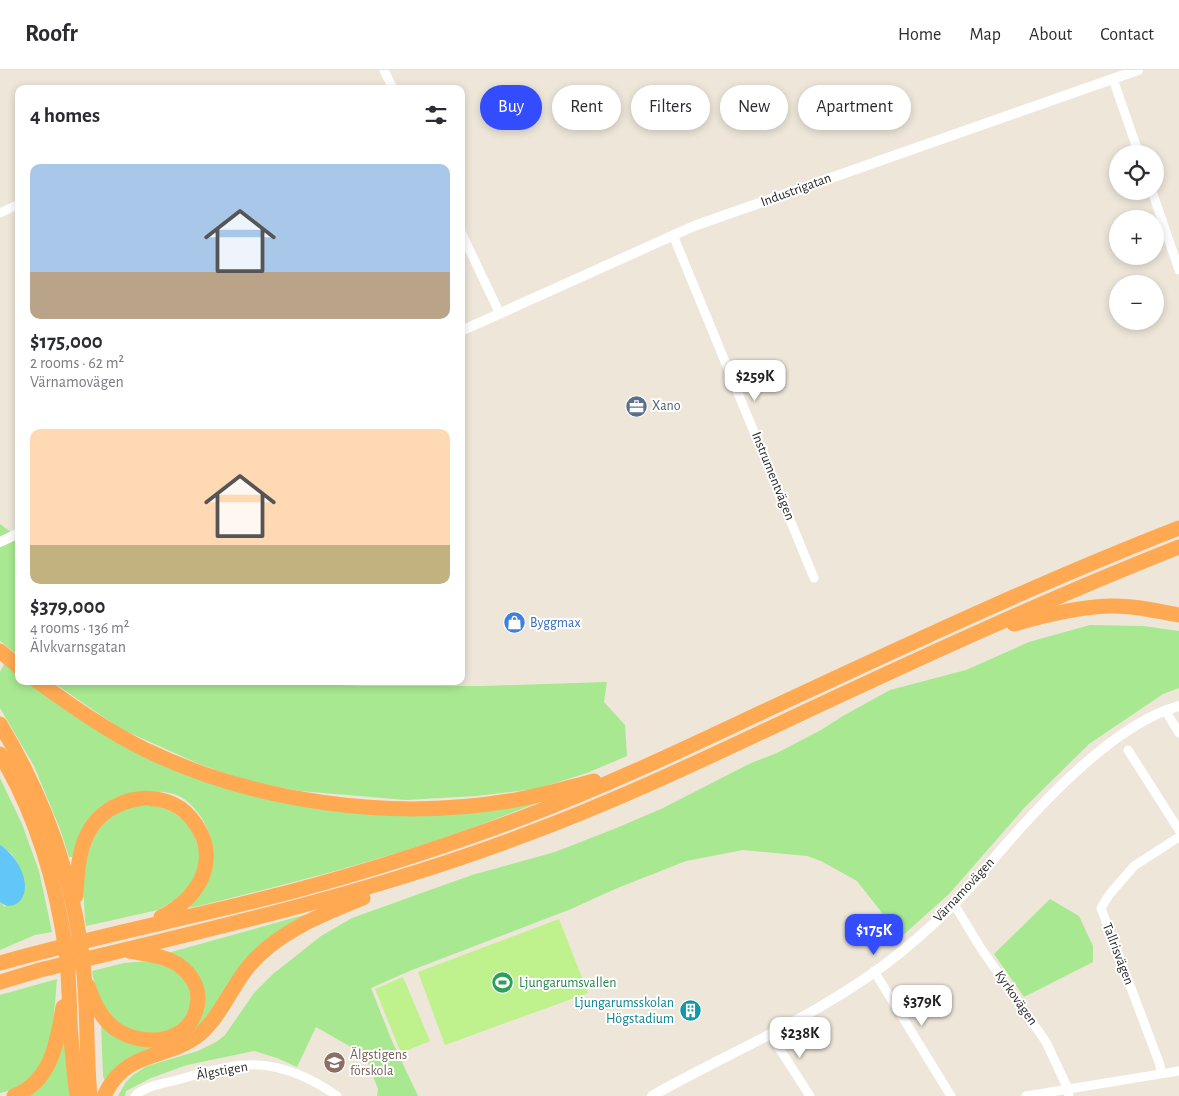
<!DOCTYPE html>
<meta charset="utf-8">
<style>
body{margin:0;font-family:"Alegreya Sans",sans-serif;background:#f2f2f3;color:#2b2b33;height:100vh;display:flex;flex-direction:column;font-size:19px;white-space:nowrap}
*{box-sizing:border-box;margin:0}
p{font-size:16px;color:#7c7c81}
.icon{flex:none;width:28px;height:28px;fill:none;stroke:currentColor;stroke-width:2;stroke-linecap:round;stroke-linejoin:round}
.map{position:relative;flex:1;overflow:hidden}
.side{position:absolute;left:15px;top:15px;width:450px;height:600px;display:flex;flex-direction:column;background:#fff;border-radius:10px;box-shadow:0 2px 8px #0003}
.side>*{flex:none}
.hud{position:absolute;left:480px;top:15px;width:475px;height:45px;display:flex;gap:10px}
.tools{position:absolute;left:1109px;top:75px;display:grid;gap:10px}
.tools a{display:grid;place-items:center;width:55px;height:55px;border-radius:50%;background:#fff;box-shadow:0 2px 8px #0003;font-size:25px}
.price{position:absolute;translate:-50% -42px;padding:0 11px;border-radius:10px;background:#fff;color:#222;font-size:16px;line-height:32px;filter:drop-shadow(0 1px 2px #0008)}
.price::after{content:'';position:absolute;left:50%;top:30px;width:15px;height:11px;margin-left:-8px;background:inherit;clip-path:polygon(0 0,100% 0,50% 100%)}
.price.selected{background:#344cff;color:#fff}
ul{padding:0;list-style:none}
li{display:grid;align-content:center;gap:10px;height:265px;padding:0 15px}
li span{display:grid;place-items:center;height:155px;border-radius:10px;color:#555}
li>.icon{margin-inline-start:auto}
span .icon{width:90px;height:90px;fill:#fffc;stroke-width:1}
li b{font-size:21px}
h2{display:flex;justify-content:space-between;align-items:center;height:60px;padding:0 15px;font-size:21px}
.chip{padding:0 18px;border-radius:22px;background:#fff;box-shadow:0 2px 8px #0003;font-size:18px;line-height:45px}
.chip.selected{background:#344cff;color:#fff}
header{display:flex;align-items:center;gap:30px;box-sizing:border-box;height:70px;padding:0 25px;background:#fff;border-bottom:1px solid #e1e1e2}
header strong{font-size:24px}
nav{display:flex;gap:28px;margin-inline-start:auto;font-size:18px}
.map>svg:first-child{display:block}
.green{fill:#a8e891}
.pitch{fill:#bff18c}
.water{fill:#63c6f8}
.lines{fill:none;stroke-linecap:round;stroke-linejoin:round}
.minor{stroke:#fff;stroke-width:9}
.tertiary{stroke:#fff;stroke-width:10}
.motorway{stroke:#ffa952;stroke-width:15}
.labels{text-anchor:middle;dominant-baseline:central;stroke-width:4;stroke-linejoin:round;paint-order:stroke}
.street-label{font-size:14px;fill:#292929;stroke:#fff}
.service-label{font-size:14px;fill:#4e5e75;stroke:#fff;text-anchor:start}
.shop-label{font-size:14px;fill:#366cbe;stroke:#fff;text-anchor:start}
.leisure-label{font-size:14px;fill:#27864d;stroke:#fff;text-anchor:start}
.culture-label{font-size:14px;fill:#0d838f;stroke:#fff;text-anchor:end}
.education-label{font-size:14px;fill:#785e54;stroke:#fff;text-anchor:start}
</style>
<header>
<strong>Roofr</strong>
<nav><a>Home</a><a>Map</a><a>About</a><a>Contact</a></nav>
</header>
<div class="map">
<svg width="1179" height="1026" viewBox="0 0 1179 1026">
<rect width="100%" height="100%" fill="#ede6d9"/>
<g class="green">
<polygon points="0,454 19,468 19,586 0,571"/>
<polygon points="1090,555 1143,556 1179,561 1179,618 1163,624 1089,674 1024,738 949,824 901,867 857,811 821,791 807,786 743,780 686,791 615,819 571,839 412,900 371,918 392,971 418,1026 377,1026 378,1019 365,985 316,957 297,997 277,988 254,981 187,995 151,1008 126,1021 125,1026 118,1026 126,1012 133,1005 147,996 198,981 216,972 225,965 254,923 273,904 321,866 352,848 472,805 555,782 614,759 661,739 751,693 777,683 821,660 843,646 890,620 966,600 1029,572"/>
<path d="M4,594L19,605V611H27L96,660L320,737L545,730C513,742 481,755 449,766C364,795 277,817 190,838C192,831 198,829 201,823C209,811 211,790 211,775C212,759 194,733 179,726C163,718 124,721 109,731C89,743 82,767 72,787H69L60,759L34,696L0,638V602Z"/>
<polygon points="51,611 246,611 361,616 482,616 607,612 604,632 625,655 627,686 587,703 536,719 476,726 406,730 300,721 242,710 197,693 121,659"/>
<polygon points="0,708 22,754 39,801 52,862 35,865 0,880 0,832 5,837 20,798 12,784 0,775"/>
<path d="M140,736H157L171,741L183,750L192,759L201,786L199,800L187,823L158,840L86,856C82,816 79,763 121,740C126,737 134,737 140,736Z"/>
<polygon points="1050,829 1079,846 1093,876 1093,892 1024,927 994,884"/>
<path d="M322,840L282,864L205,955L105,1011L103,1006L101,953L160,976L204,925C200,896 188,895 164,884Z"/>
<path d="M149,891L176,900L194,920L187,950C182,954 174,961 168,963C163,964 157,963 152,963C112,963 98,936 92,901L124,893Z"/>
<path d="M57,909C53,952 54,1013 0,1023V925Z"/>
<polygon points="64,966 70,1026 27,1026"/>
</g>
<g class="pitch">
<polygon points="559,849 588,923 445,975 418,902"/>
<polygon points="403,907 430,971 401,983 375,919"/>
</g>
<path class="water" d="M0,775C13,783 25,801 25,817C25,831 12,842 0,832Z"/>
<g class="lines">
<g class="minor">
<polyline points="384,0 393,19"/>
<polyline points="1113,9 1139,84"/>
<polyline points="1152,121 1179,200"/>
<polyline points="0,143 19,134"/>
<polyline points="461,162 500,244"/>
<polyline points="673,165 814,508"/>
<polyline points="1165,640 1179,663"/>
<polyline points="1128,680 1179,760"/>
<polyline points="954,834 980,877 1046,972 1068,1019 1069,1026"/>
<polyline points="874,901 951,1026"/>
<polyline points="770,964 810,1026"/>
<polyline points="1161,1003 1160,995 1101,838 1109,825 1134,796 1179,767"/>
<path d="M135,1026C144,1016 165,1013 177,1010C194,1005 212,1000 229,997C268,989 306,1004 337,1026"/>
<polyline points="1026,1026 1179,1001"/>
</g>
<g class="tertiary">
<polyline points="461,261 694,156 1138,0"/>
<polyline points="0,472 19,463"/>
<path d="M652,1026C735,979 826,943 901,882C925,862 949,841 970,817C984,802 995,786 1009,771C1050,724 1119,652 1179,636"/>
</g>
<g class="motorway">
<path d="M1014,554C1045,545 1078,537 1110,536C1133,535 1156,541 1179,545"/>
<polyline points="0,581 19,597"/>
<path d="M37,611C72,636 107,661 146,680C253,732 391,751 509,731C538,727 566,718 594,711"/>
<path d="M0,654C46,731 76,815 84,904C88,945 86,986 90,1026"/>
<path d="M0,684C36,744 56,812 66,881C69,904 69,927 70,950C71,975 74,1001 77,1026"/>
<path d="M76,826C77,806 78,782 88,763C107,726 163,715 191,748C223,786 201,828 161,847"/>
<path d="M0,893C81,870 164,853 246,833C341,810 433,781 524,747C603,717 680,681 756,645C896,580 1035,514 1179,458"/>
<path d="M0,912L40,900C207,860 374,823 535,761C625,727 711,686 798,645C924,586 1050,528 1179,477"/>
<path d="M88,916C93,931 101,948 114,958C145,980 196,973 198,928C198,915 190,903 180,896C166,886 146,884 129,881"/>
<path d="M14,1026C52,1011 57,972 63,937"/>
<path d="M104,1026C126,978 167,991 200,964C220,947 232,916 249,896C277,862 323,844 363,828"/>
</g>
</g>
<defs>
<symbol id="office-disc" viewBox="-11 -11 22 22"><circle r="9.5" fill="#5c6f8a" stroke="#fff"/><path d="M-6-3h4V-5.5h4V-3h4V5H-6ZM-1-4.5V-3h2v-1.5ZM-6 0V1H6V0Z" fill="#fff"/></symbol>
<symbol id="shop-disc" viewBox="-11 -11 22 22"><circle r="9.5" fill="#3f7fe0" stroke="#fff"/><path d="M-5-2.5h2.3a2.7 3.5 0 0 1 5.4 0H5L5.5 6h-11ZM-1.5-2.5h3a1.5 2.3 0 0 0-3 0Z" fill="#fff"/></symbol>
<symbol id="stadium-disc" viewBox="-11 -11 22 22"><circle r="9.5" fill="#2e9e5b" stroke="#fff"/><path d="M0-5a6.5 5 0 1 0 0 10a6.5 5 0 1 0 0-10ZM-3.5-1.8h7v3.6h-7Z" fill="#fff"/></symbol>
<symbol id="building-disc" viewBox="-11 -11 22 22"><circle r="9.5" fill="#0f9aa8" stroke="#fff"/><path d="M-4-6H4V6H1V3H-1V6H-4ZM-2.5-4.3h1.7v1.8h-1.7ZM.8-4.3h1.7v1.8H.8ZM-2.5-1h1.7V.8h-1.7ZM.8-1h1.7V.8H.8Z" fill="#fff"/></symbol>
<symbol id="school-disc" viewBox="-11 -11 22 22"><circle r="9.5" fill="#8d6e63" stroke="#fff"/><path d="M0-5L7-2L0 1L-7-2ZM-4 1L0 2.5L4 1V4Q0 6-4 4Z" fill="#fff"/></symbol>
</defs>
<g fill-rule="evenodd">
<use href="#office-disc" x="624" y="324" width="25" height="25"/>
<use href="#shop-disc" x="502" y="540" width="25" height="25"/>
<use href="#stadium-disc" x="490" y="900" width="25" height="25"/>
<use href="#building-disc" x="678" y="928" width="25" height="25"/>
<use href="#school-disc" x="322" y="980" width="25" height="25"/>
</g>
<g class="labels">
<g class="street-label">
<text transform="translate(796 120) rotate(-20)">Industrigatan</text>
<text transform="translate(773 406) rotate(68)">Instrumentvägen</text>
<text transform="translate(964 820) rotate(-47)">Värnamovägen</text>
<text transform="translate(1118 884) rotate(69)">Tallrisvägen</text>
<text transform="translate(1016 928) rotate(55)">Kyrkovägen</text>
<text transform="translate(222 1001) rotate(-10)">Älgstigen</text>
</g>
<g class="service-label">
<text x="652" y="336">Xano</text>
</g>
<g class="shop-label">
<text x="530" y="553">Byggmax</text>
</g>
<g class="leisure-label">
<text x="519" y="913">Ljungarumsvallen</text>
</g>
<g class="culture-label">
<text x="674" y="933">Ljungarumsskolan<tspan x="674" dy="16">Högstadium</tspan></text>
</g>
<g class="education-label">
<text x="350" y="985">Älgstigens<tspan x="350" dy="16">förskola</tspan></text>
</g>
</g>
</svg>
<div class="tools">
<a><svg class="icon" aria-label="locate" viewBox="0 0 24 24"><circle cx="12" cy="12" r="6"/><path d="M12 2v4M12 18v4M2 12h4M18 12h4"/></svg></a>
<a>+</a>
<a>−</a>
</div>
<b class="price" style="left:755px;top:332px">$259K</b>
<b class="price selected" style="left:874px;top:886px">$175K</b>
<b class="price" style="left:922px;top:957px">$379K</b>
<b class="price" style="left:800px;top:989px">$238K</b>
<div class="hud">
<a class="chip selected">Buy</a>
<a class="chip">Rent</a>
<a class="chip">Filters</a>
<a class="chip">New</a>
<a class="chip">Apartment</a>
</div>
<section class="side">
<h2>4 homes<svg class="icon" aria-label="filters" viewBox="0 0 24 24"><path d="M4 7h16M4 17h16"/><circle cx="9" cy="7" r="2"/><circle cx="15" cy="17" r="2"/></svg></h2>
<ul>
<li><span style="background:linear-gradient(#a9c7e8 70%,#b9a48a 0)"><svg class="icon" aria-label="home" viewBox="0 0 24 24"><path d="M3 11l9-7 9 7M6 9v11h12V9"/></svg></span><div><b>$175,000</b><p>2 rooms · 62 m²</p><p>Värnamovägen</p></div></li>
<li><span style="background:linear-gradient(#ffd9b3 75%,#c2b280 0)"><svg class="icon" aria-label="home" viewBox="0 0 24 24"><path d="M3 11l9-7 9 7M6 9v11h12V9"/></svg></span><div><b>$379,000</b><p>4 rooms · 136 m²</p><p>Älvkvarnsgatan</p></div></li>
</ul>
</section>
</div>
